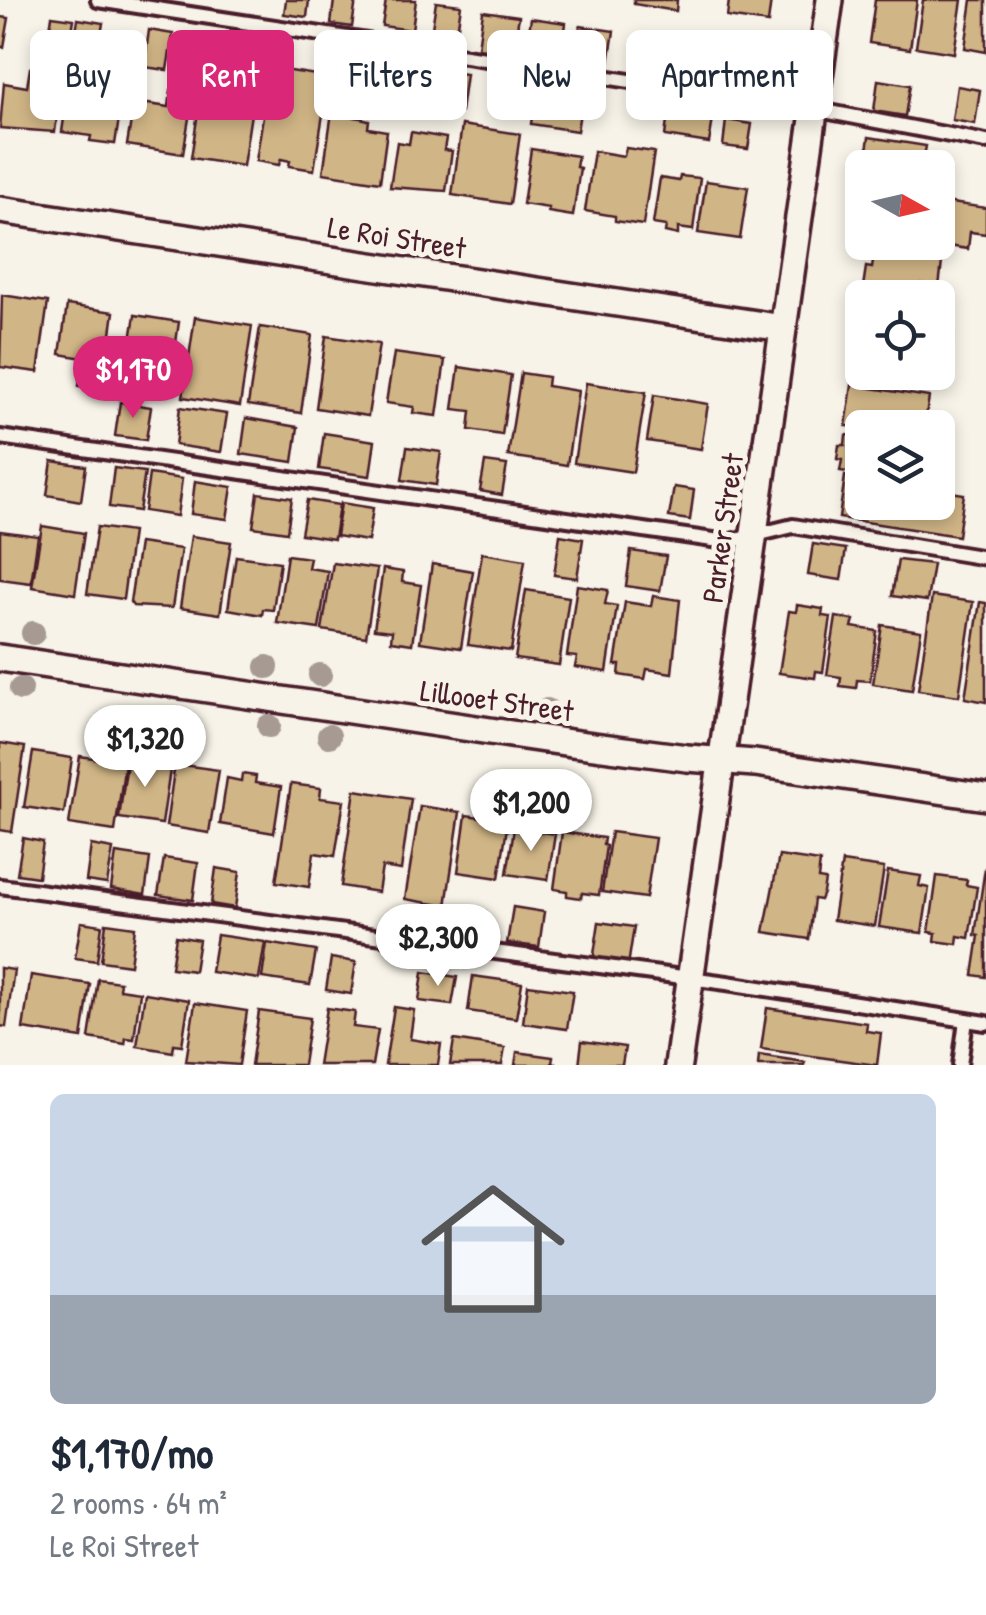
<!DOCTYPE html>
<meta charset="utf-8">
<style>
body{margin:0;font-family:"Patrick Hand",sans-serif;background:#f2f2f3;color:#1f2937;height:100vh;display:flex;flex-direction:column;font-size:38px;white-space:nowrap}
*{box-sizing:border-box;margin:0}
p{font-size:32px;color:#747a83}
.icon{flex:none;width:55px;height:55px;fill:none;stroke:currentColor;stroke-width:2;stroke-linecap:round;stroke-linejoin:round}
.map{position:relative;height:1065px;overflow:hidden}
.details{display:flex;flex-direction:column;background:#fff;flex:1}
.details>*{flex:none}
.hud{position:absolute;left:30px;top:30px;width:928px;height:90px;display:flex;gap:20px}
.needle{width:65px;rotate:98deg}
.tools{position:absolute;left:845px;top:150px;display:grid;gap:20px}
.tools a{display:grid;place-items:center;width:110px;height:110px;border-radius:15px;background:#fff;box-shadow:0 5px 15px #0003;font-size:50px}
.price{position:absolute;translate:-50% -85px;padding:0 22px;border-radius:35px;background:#fff;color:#222;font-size:32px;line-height:65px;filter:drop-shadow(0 2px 5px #0008)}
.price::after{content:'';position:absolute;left:50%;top:60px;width:30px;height:22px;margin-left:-15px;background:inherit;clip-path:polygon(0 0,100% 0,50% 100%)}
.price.selected{background:#db2777;color:#fff}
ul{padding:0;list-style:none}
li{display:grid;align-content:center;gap:20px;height:530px;padding:0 50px}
li span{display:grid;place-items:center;height:310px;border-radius:15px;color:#555}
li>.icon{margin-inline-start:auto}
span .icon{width:180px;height:180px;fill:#fffc;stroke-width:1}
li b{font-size:42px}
.chip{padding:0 35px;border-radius:15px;background:#fff;box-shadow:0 5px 15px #0003;font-size:35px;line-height:90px}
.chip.selected{background:#db2777;color:#fff}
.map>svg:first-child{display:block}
.building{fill:#d0b586;stroke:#4a1f2b;stroke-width:2.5}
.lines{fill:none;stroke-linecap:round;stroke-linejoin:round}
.lane-casing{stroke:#4a1f2b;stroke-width:20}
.street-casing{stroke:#4a1f2b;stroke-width:32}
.lane{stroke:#f7f3e8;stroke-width:12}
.street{stroke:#f7f3e8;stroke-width:25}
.tree{fill:#a69a93}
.labels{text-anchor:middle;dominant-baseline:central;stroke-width:10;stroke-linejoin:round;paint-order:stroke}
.street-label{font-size:30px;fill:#4a1f2b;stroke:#f7f3e8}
</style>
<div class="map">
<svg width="986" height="1065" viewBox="0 0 986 1065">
<rect width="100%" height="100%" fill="#f7f3e8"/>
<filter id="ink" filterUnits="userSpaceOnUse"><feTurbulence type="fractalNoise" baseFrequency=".01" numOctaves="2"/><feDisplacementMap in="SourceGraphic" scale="20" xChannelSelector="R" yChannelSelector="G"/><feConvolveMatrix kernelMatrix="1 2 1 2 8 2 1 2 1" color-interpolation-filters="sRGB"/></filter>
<g filter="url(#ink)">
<g class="building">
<polygon points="286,0 309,0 307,17 284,14"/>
<polygon points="334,0 356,0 352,27 331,24"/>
<polygon points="386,0 416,0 412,30 382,26"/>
<polygon points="634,0 677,0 676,11 634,4"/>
<polygon points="729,0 771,0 768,23 727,17"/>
<polygon points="875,0 917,0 910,49 869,43"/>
<polygon points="923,0 962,0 954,53 916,47"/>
<polygon points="972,0 986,0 986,52 965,48"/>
<polygon points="436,2 461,5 456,39 431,35"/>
<polygon points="483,11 519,16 513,53 478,48"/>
<polygon points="52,16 74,19 69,50 47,47"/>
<polygon points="0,17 9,18 4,47 0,47"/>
<polygon points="531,18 566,23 561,61 525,56"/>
<polygon points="78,19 103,23 98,53 73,50"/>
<polygon points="580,26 614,31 608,69 574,64"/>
<polygon points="149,30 173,34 167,70 144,67"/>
<polygon points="206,36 259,44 255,74 202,66"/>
<polygon points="653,36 673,39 670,67 649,64"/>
<polygon points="686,37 718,42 714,75 682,70"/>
<polygon points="723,49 756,54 750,90 717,86"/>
<polygon points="30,68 63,73 55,132 0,128 4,83 27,87"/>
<polygon points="430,69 466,74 461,112 424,106"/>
<polygon points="284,70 329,77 314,170 289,166 290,161 281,159 279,165 256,161 266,97 280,99"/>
<polygon points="70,78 92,81 90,95 122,100 115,144 90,141 91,136 62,132"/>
<polygon points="878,80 910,85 905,116 874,111"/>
<polygon points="957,86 980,90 975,124 952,120"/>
<polygon points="536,87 583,94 577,131 531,124"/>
<polygon points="171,90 193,94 183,154 127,145 134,102 169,107"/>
<polygon points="200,99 252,107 243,166 191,158"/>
<polygon points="669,106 714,113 709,143 665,136"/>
<polygon points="332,112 369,120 368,128 387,131 380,182 323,173"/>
<polygon points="726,120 752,124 748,149 723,146"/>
<polygon points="462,125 520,134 510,204 452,195"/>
<polygon points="411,132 446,138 444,150 452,151 446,191 390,187 397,142 409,144"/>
<polygon points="869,137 926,146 922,168 872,168 872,165 865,164"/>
<polygon points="626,148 654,152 643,225 615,221 615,216 585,211 594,151 624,156"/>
<polygon points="531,149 578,156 576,167 580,168 573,216 548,212 549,208 523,204"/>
<polygon points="680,176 700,178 693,230 678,228 678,235 665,232 666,226 653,224 660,178 679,181"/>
<polygon points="706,181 748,187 740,239 698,233"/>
<polygon points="938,201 986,208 986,234 970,232 968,249 922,242 938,242"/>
<polygon points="875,249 942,262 939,287 921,284 919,298 862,298 861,300 866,267 872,268"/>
<polygon points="2,295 48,302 38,372 0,367"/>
<polygon points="67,305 114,312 103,390 79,386 83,358 60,354"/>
<polygon points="135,315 179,322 170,384 125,377"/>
<polygon points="195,317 252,326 240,406 183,397"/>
<polygon points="862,325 862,372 920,372 918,389 854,380"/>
<polygon points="260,327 312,335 301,413 248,405"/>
<polygon points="938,331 954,333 950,364 938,362"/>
<polygon points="326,336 379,344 368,416 316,408"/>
<polygon points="394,353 445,360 437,416 413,413 414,407 386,403"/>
<polygon points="459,367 511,375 502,435 469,430 471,411 453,409"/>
<polygon points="521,373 548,377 547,386 578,391 567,465 508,456"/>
<polygon points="586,383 646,392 633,472 574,463"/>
<polygon points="852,385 929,397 924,428 846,426"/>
<polygon points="654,395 708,404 701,449 647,441"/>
<polygon points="120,402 151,407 146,440 115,436"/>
<polygon points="180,407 227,414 221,452 175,445"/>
<polygon points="246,418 298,427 293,462 241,454"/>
<polygon points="324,433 375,441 370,476 319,469"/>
<polygon points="846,435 862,437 862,474 840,471 842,460 837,459 839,445 845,445"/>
<polygon points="407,447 441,452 436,485 402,480"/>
<polygon points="52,461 86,466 81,501 47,495"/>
<polygon points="485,462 507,465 502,495 480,491"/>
<polygon points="114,468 145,472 139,511 109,507"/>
<polygon points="149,474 182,479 177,516 144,511"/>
<polygon points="845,476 862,479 862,502 938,502 938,490 964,494 958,536 839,518"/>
<polygon points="195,481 232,487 227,519 191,514"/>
<polygon points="674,487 694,490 690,520 669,517"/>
<polygon points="258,493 292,498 287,532 253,527"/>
<polygon points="307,500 339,505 334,539 301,534"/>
<polygon points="341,503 373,508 368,541 336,536"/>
<polygon points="42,526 84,533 75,594 32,587"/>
<polygon points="97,527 132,532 123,599 87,594"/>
<polygon points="0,531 38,536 31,583 0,579"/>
<polygon points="560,535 583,539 577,578 554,575"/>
<polygon points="191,536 231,542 220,614 180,608"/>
<polygon points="139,543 181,549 172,608 133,606 130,602"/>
<polygon points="813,544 846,549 841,580 808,575"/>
<polygon points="631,551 666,556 660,591 626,586"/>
<polygon points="482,553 525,560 511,651 468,645"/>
<polygon points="287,555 310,558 308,568 328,571 319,629 277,623"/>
<polygon points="236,556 280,562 273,610 263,609 262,615 228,609"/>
<polygon points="898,560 933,564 927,601 892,596"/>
<polygon points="333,563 377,569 366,637 322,630"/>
<polygon points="432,564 473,571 461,648 420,642"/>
<polygon points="383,569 403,572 402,582 421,585 412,644 391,641 392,631 374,629"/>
<polygon points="577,585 608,590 605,604 617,606 607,672 575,667 577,657 567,656"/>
<polygon points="526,590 569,597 559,665 515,659"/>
<polygon points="653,596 680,600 672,673 647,669 645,679 619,675 620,665 615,665 625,602 651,606"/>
<polygon points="932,596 973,602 959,696 918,690"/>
<polygon points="980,602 986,603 986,702 965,698"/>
<polygon points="797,605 823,609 822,616 831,617 823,672 816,671 815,678 779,673 789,611 796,612"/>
<polygon points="836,617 854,620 852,627 877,631 870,681 857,680 856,688 840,686 841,677 827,675"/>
<polygon points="882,625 921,631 912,690 873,684"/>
<polygon points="0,743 25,747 12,832 0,830"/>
<polygon points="33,752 72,758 64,813 24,807"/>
<polygon points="80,756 125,763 115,831 69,824"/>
<polygon points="128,756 171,763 162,824 119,818"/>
<polygon points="175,764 219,770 209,833 166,826"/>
<polygon points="242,774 256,776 255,783 281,787 274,833 220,824 227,778 241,781"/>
<polygon points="291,784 321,788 320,798 344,801 335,856 314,853 309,887 276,882"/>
<polygon points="355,790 411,799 401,870 382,867 378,892 341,886"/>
<polygon points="420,806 460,812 446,906 405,899"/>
<polygon points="466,815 508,821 499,878 458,872"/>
<polygon points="514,828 555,834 548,880 507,874"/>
<polygon points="562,832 604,838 603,845 606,846 599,895 582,893 581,898 567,896 567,891 554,889"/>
<polygon points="611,832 655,838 646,898 602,892"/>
<polygon points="23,838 43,842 38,877 17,874"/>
<polygon points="91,845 113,849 107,884 86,881"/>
<polygon points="116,853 150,858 145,895 111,889"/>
<polygon points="779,856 820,862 818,879 825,880 823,893 820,900 814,899 809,939 764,932"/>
<polygon points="164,858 198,863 193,900 158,895"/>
<polygon points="842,862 884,868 875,926 833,920"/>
<polygon points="216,868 240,872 235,908 211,904"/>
<polygon points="985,868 986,868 986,977 973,975 979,936 975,935"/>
<polygon points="888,871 921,876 919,886 929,888 922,933 879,927"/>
<polygon points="937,876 967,880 966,885 977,887 969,938 958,936 957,944 935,941 936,933 929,932"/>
<polygon points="454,907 485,911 480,942 450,937"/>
<polygon points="513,907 544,912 539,947 507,943"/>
<polygon points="81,922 102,925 97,961 75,958"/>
<polygon points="599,922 634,927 628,966 593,961"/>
<polygon points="106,923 135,927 130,965 101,961"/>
<polygon points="217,935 265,942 259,979 211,972"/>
<polygon points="176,936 199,940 194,971 171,968"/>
<polygon points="267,943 316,951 310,985 262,978"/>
<polygon points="331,958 356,962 351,994 326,990"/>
<polygon points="0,968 14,970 6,1027 0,1026"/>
<polygon points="423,972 457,977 452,1005 419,1001"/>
<polygon points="31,975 90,984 82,1038 23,1029"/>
<polygon points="473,976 522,983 516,1018 468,1011"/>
<polygon points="98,979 120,982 119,989 140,992 134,1039 126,1038 125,1044 89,1038"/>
<polygon points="528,985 573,991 567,1029 523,1023"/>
<polygon points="145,993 189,1000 182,1045 174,1044 173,1052 137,1046"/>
<polygon points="195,1003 247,1011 239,1065 186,1061"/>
<polygon points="394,1007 414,1010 410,1039 441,1044 438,1065 385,1065"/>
<polygon points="327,1008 355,1012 353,1027 378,1030 372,1065 318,1065"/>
<polygon points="767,1008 867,1023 866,1031 881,1033 877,1065 761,1049"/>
<polygon points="259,1011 310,1018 303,1065 251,1065"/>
<polygon points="454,1040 505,1048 502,1065 450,1065"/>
<polygon points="582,1041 625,1047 622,1065 579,1065"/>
<polygon points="517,1052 553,1057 552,1063 562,1065 515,1065"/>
<polygon points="759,1055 805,1062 804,1065 758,1065"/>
</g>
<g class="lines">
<defs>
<g id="lane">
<polyline points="98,0 814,109 986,142"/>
<polyline points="0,437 727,542 793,526 986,558"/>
<polyline points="0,886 727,983 986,1023"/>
<polyline points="960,1065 966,1020"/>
</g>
<g id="street">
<polyline points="0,210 783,328"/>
<polyline points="0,658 571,743 687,758 755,763 986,797"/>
<polyline points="678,1065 830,0"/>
</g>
</defs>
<use href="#lane" class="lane-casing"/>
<use href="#street" class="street-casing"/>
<use href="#lane" class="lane"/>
<use href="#street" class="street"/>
</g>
<g class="tree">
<circle cx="33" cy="633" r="12"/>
<circle cx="267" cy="667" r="12"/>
<circle cx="320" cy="675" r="12"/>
<circle cx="21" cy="689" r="12"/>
<circle cx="547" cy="710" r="12"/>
<circle cx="269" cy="726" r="12"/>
<circle cx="329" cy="736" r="12"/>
</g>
</g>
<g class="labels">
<g class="street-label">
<text transform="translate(397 237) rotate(9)">Le Roi Street</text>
<text transform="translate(722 528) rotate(-82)">Parker Street</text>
<text transform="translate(497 700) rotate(8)">Lillooet Street</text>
</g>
</g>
</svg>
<div class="tools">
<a><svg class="needle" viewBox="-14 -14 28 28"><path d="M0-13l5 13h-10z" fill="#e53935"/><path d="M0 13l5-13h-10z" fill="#747a83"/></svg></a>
<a><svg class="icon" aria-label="locate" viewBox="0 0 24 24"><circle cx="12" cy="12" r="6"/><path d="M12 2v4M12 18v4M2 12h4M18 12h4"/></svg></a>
<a><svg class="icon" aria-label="layers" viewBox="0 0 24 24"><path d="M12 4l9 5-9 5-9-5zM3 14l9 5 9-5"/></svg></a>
</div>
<b class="price selected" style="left:133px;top:421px">$1,170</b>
<b class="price" style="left:145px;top:790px">$1,320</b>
<b class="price" style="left:531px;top:854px">$1,200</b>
<b class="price" style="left:438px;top:989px">$2,300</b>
<div class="hud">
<a class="chip">Buy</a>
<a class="chip selected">Rent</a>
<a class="chip">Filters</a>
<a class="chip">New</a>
<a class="chip">Apartment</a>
</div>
</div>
<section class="details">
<ul>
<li><span style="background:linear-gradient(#c9d6e8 65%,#9aa5b1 0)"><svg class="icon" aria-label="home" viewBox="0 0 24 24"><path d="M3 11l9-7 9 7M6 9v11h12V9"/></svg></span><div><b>$1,170/mo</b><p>2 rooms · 64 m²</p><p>Le Roi Street</p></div></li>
</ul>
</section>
